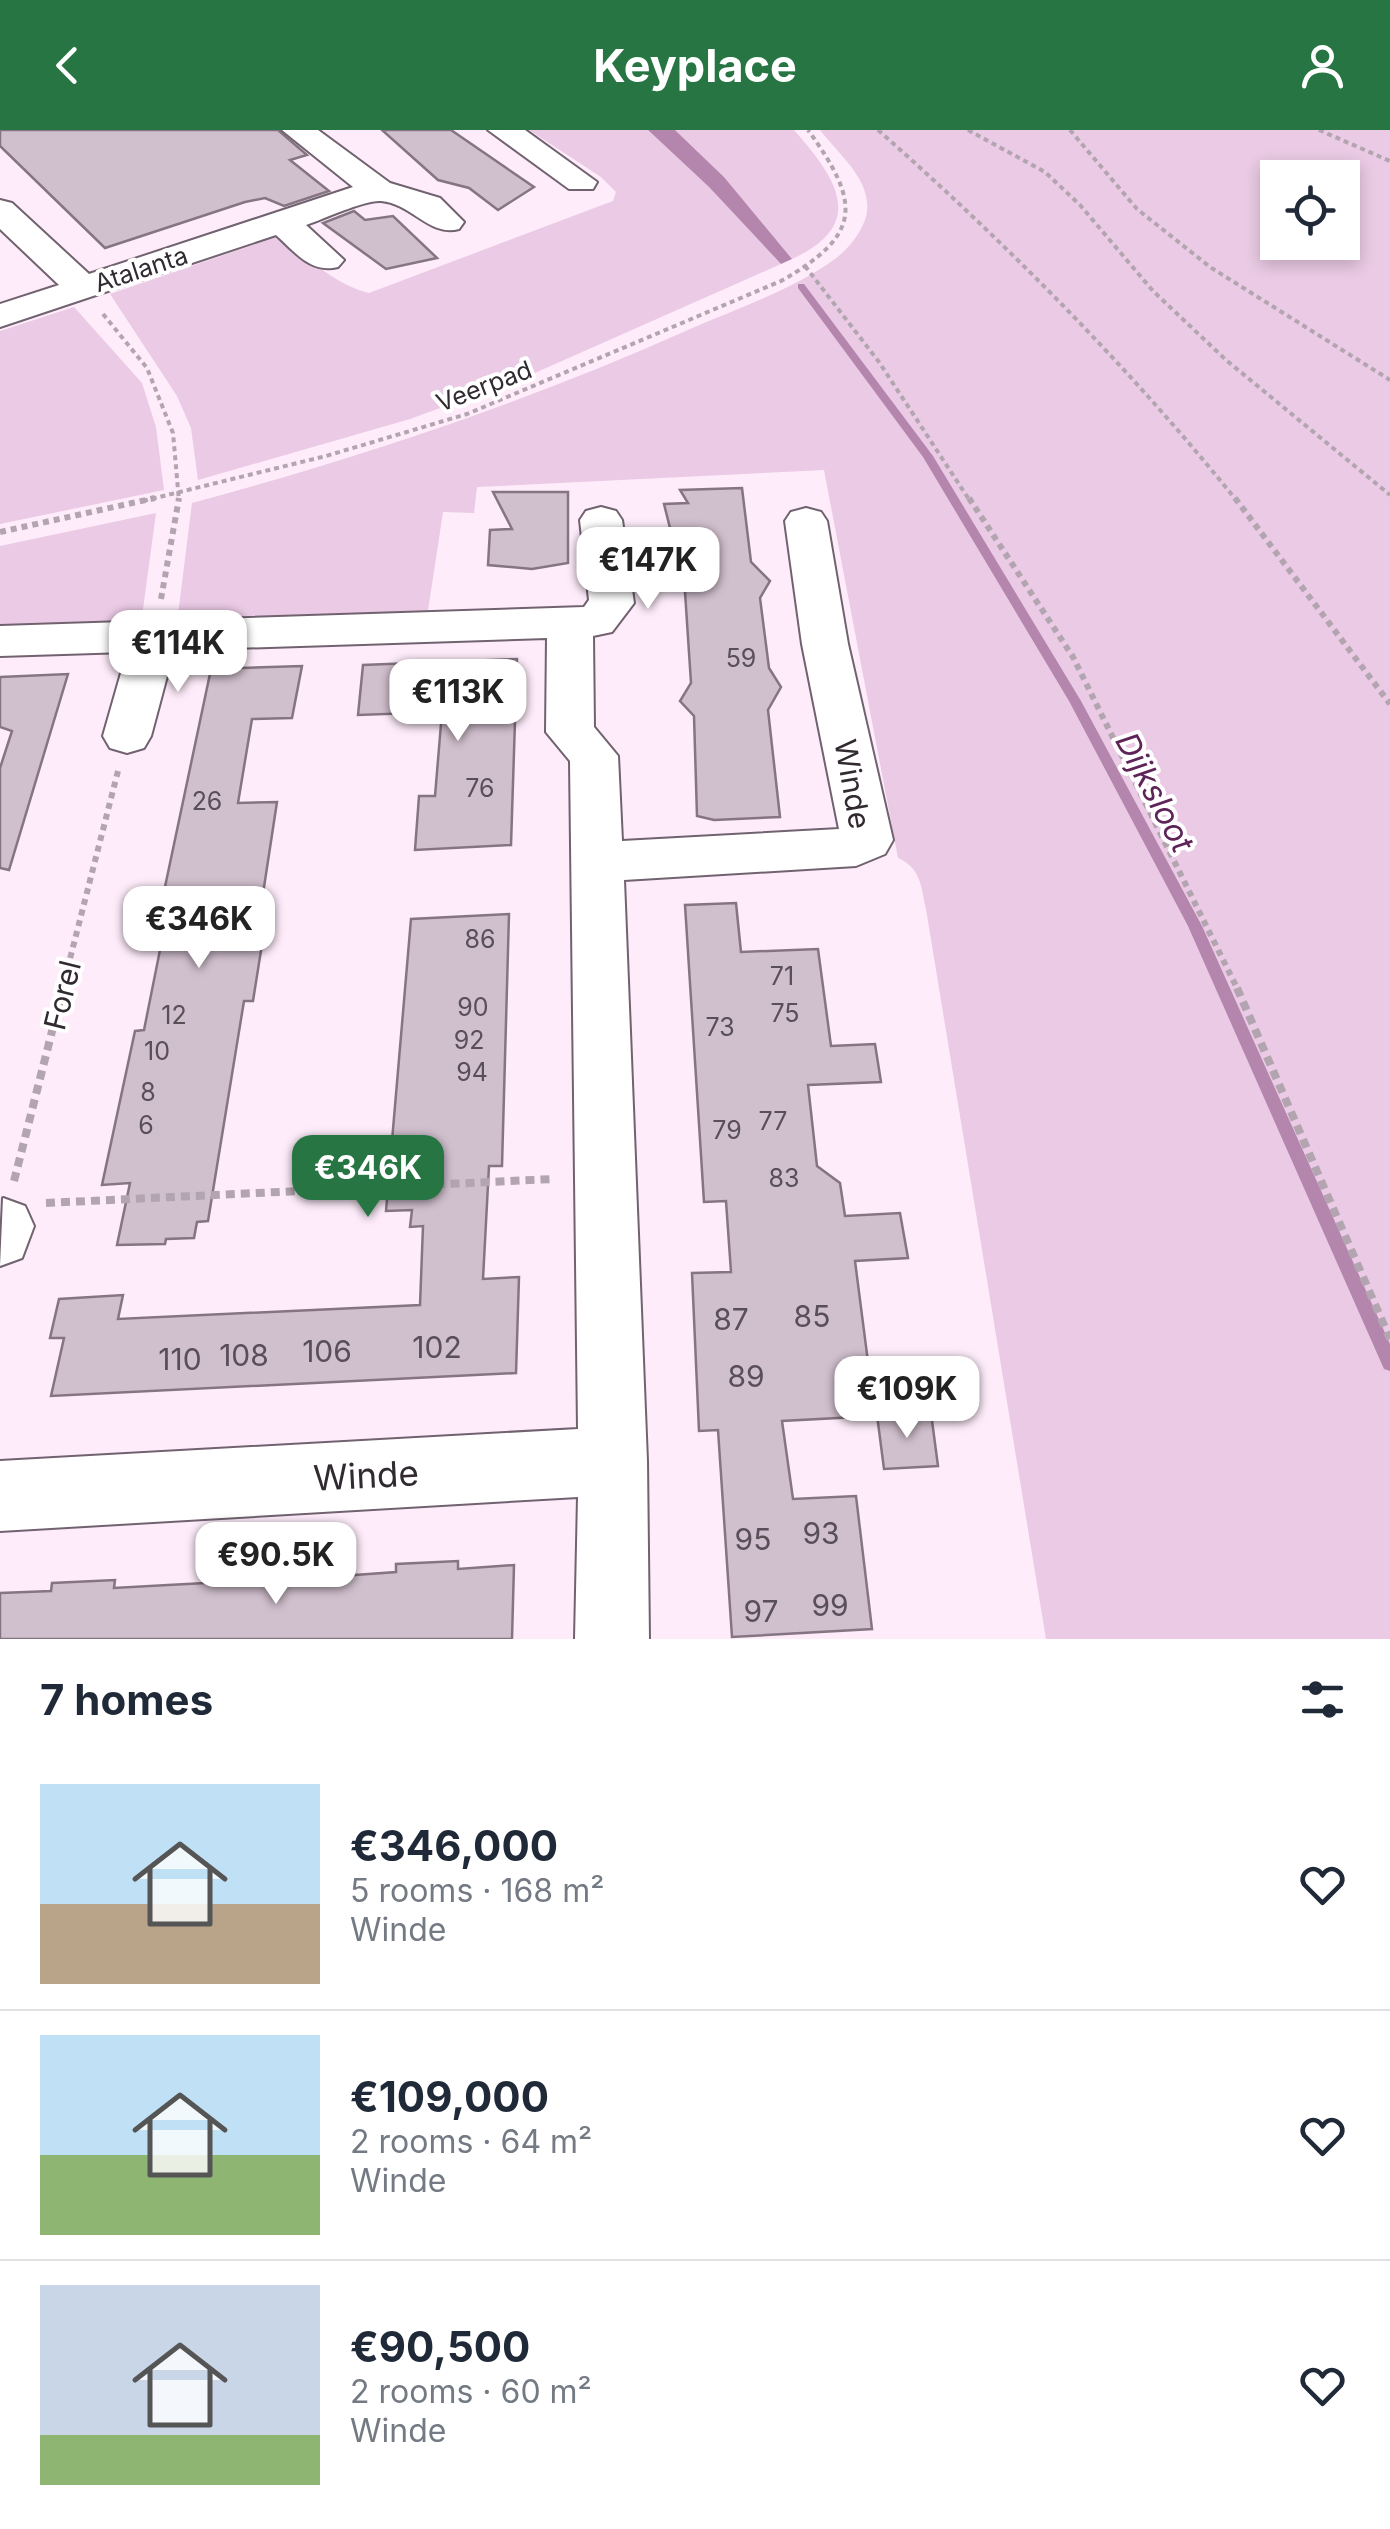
<!DOCTYPE html>
<meta charset="utf-8">
<style>
body{margin:0;font-family:Inter,sans-serif;background:#f6f6f7;color:#1f2937;height:100vh;display:flex;flex-direction:column;font-size:38px;white-space:nowrap}
*{box-sizing:border-box;margin:0}
p{font-size:32px;color:#747a83}
.icon{flex:none;width:55px;height:55px;fill:none;stroke:currentColor;stroke-width:2;stroke-linecap:round;stroke-linejoin:round}
.map{position:relative;height:1509px;overflow:hidden}
.side{display:flex;flex-direction:column;background:#fff;flex:1}
.side>*{flex:none}
.buttons{position:absolute;left:1260px;top:30px;display:grid;gap:20px}
.buttons a{display:grid;place-items:center;width:100px;height:100px;border-radius:0px;background:#fff;box-shadow:0 5px 15px #0003;font-size:50px}
.price{position:absolute;translate:-50% -85px;padding:0 22px;border-radius:20px;background:#fff;color:#222;font-size:32px;line-height:65px;filter:drop-shadow(0 2px 5px #0008)}
.price::after{content:'';position:absolute;left:50%;top:60px;width:30px;height:22px;margin-left:-15px;background:inherit;clip-path:polygon(0 0,100% 0,50% 100%)}
.price.selected{background:#287544;color:#fff}
ul{padding:0;list-style:none}
li{display:flex;align-items:center;gap:30px;height:250px;padding:0 40px}
li+li{border-top:2px solid #e0e1e3}
li span{display:grid;place-items:center;flex:none;width:280px;height:200px;border-radius:0px;color:#555}
li>.icon{margin-inline-start:auto}
span .icon{width:120px;height:120px;fill:#fffc;stroke-width:1}
li b{font-size:42px}
h2{display:flex;justify-content:space-between;align-items:center;height:120px;padding:0 40px;font-size:42px}
header{display:flex;justify-content:space-between;align-items:center;height:130px;padding:0 40px;background:#287544;color:#fff;font-size:45px;font-weight:700}
.map>svg:first-child{display:block}
.green{fill:#eacae4;fill-rule:evenodd}
.water{fill:#b485ad}
.lines{fill:none;stroke-linecap:round;stroke-linejoin:round}
.stream{fill:#b485ad;fill-rule:evenodd}
.building{fill:#d0bfcd;stroke:#857582;stroke-width:2.5}
.minor-casing{stroke:#71626f;stroke-width:4}
.path-far2{stroke:#b2a5b0;stroke-width:4;stroke-dasharray:5 4;stroke-linecap:butt}
.path-far1{stroke:#b2a5b0;stroke-width:6;stroke-dasharray:6 5;stroke-linecap:butt}
.path{stroke:#b2a5b0;stroke-width:8;stroke-dasharray:9 6;stroke-linecap:butt}
.minor{fill:#fff;fill-rule:evenodd}
.labels{text-anchor:middle;dominant-baseline:central;stroke-width:8;stroke-linejoin:round;paint-order:stroke}
.far-street-label{font-size:25px;fill:#312a30;stroke:#fff}
.number-label{font-size:25px;fill:#594f57}
.street-label{font-size:30px;fill:#312a30;stroke:#fff}
.near-number-label{font-size:30px;fill:#594f57}
.water-label{font-size:32px;font-style:italic;fill:#5e2458;stroke:#fff}
.near-street-label{font-size:35px;fill:#312a30;stroke:#fff}
</style>
<header><svg class="icon" aria-label="back" viewBox="0 0 24 24"><path d="M15 5l-7 7 7 7"/></svg>Keyplace<svg class="icon" aria-label="person" viewBox="0 0 24 24"><circle cx="12" cy="8" r="4"/><path d="M4 21q1-7 8-7t8 7"/></svg></header>
<div class="map">
<svg width="1390" height="1509" viewBox="0 0 1390 1509">
<rect width="100%" height="100%" fill="#feecfa"/>
<g class="green">
<path d="M529,0H648L709,57L781,134L528,246L410,289L198,350L191,298L177,266L110,164L282,105C310,129 333,154 369,163L613,71L616,62L601,47Z"/>
<path d="M675,0H794C837,49 868,94 792,129L724,47Z"/>
<path d="M820,0H1390V1509H1046L926,779C921,757 921,738 898,728L824,340L477,357L474,383L443,382L427,487L177,493L192,373C362,327 527,272 688,200C735,179 790,161 832,131C846,122 859,106 865,90C877,54 840,26 820,0ZM1278,48H1342V112H1278Z"/>
<polygon points="74,177 142,253 156,297 164,360 0,394 0,201"/>
<polygon points="156,383 141,494 0,499 0,416"/>
</g>
<polygon class="water" points="648,0 675,0 724,47 792,129 781,134 709,57"/>
<g class="lines">
<polygon class="stream" points="798,154 804,154 933,326 1081,571 1202,796 1390,1214 1390,1241 1384,1239 1188,796 1069,571 923,327 798,158"/>
</g>
<g class="building">
<polygon points="0,0 278,0 307,25 290,30 329,61 284,76 265,68 245,72 105,118 0,16"/>
<polygon points="382,0 451,0 534,57 498,80 469,58 438,50"/>
<polygon points="354,81 365,90 393,86 437,128 386,139 323,93"/>
<polygon points="742,358 751,432 770,451 760,468 769,538 781,557 768,580 780,687 714,690 697,686 694,586 680,571 691,553 685,462 657,414 674,414 664,374 688,373 680,360"/>
<polygon points="493,362 568,362 568,433 532,439 488,435 490,400 512,399"/>
<polygon points="517,529 511,715 415,720 419,666 435,666 442,582 358,585 363,535"/>
<polygon points="302,536 292,588 252,589 238,673 277,672 259,790 266,789 253,871 244,871 208,1091 197,1092 194,1108 166,1109 165,1114 117,1115 130,1053 102,1055 135,901 144,900 170,770 162,771 211,539"/>
<polygon points="68,544 9,740 0,738 0,638 12,601 0,597 0,547"/>
<polygon points="736,773 741,822 818,819 831,916 875,914 881,952 808,955 817,1036 840,1053 845,1086 900,1083 908,1128 855,1131 875,1286 782,1291 793,1369 856,1366 872,1499 732,1507 718,1300 699,1301 692,1143 731,1142 726,1071 704,1072 685,775"/>
<polygon points="509,784 502,1036 489,1036 483,1149 519,1147 516,1243 51,1266 64,1208 50,1208 59,1169 123,1165 118,1189 420,1175 423,1096 410,1097 412,1080 386,1081 411,789"/>
<polygon points="931,1283 938,1336 884,1339 877,1285"/>
<polygon points="458,1431 458,1439 514,1435 512,1509 0,1509 0,1463 51,1461 52,1453 115,1450 114,1458 168,1455 224,1452 225,1444 287,1440 287,1448 341,1446 396,1442 396,1434"/>
</g>
<g class="lines">
<defs>
<g id="minor">
<path d="M282,0H318L390,53L440,68L464,92L459,99C429,107 413,74 381,71C364,70 324,89 306,95L344,130L338,137C311,144 295,122 276,105L0,197V174L59,155L0,99V70L12,73L89,144L353,57Z"/>
<polygon points="488,0 525,0 597,52 593,59 569,59"/>
<polygon points="601,377 616,381 622,390 634,473 612,502 593,506 594,597 618,626 622,711 839,699 802,514 785,391 791,382 806,378 821,382 827,391 848,514 893,710 885,724 856,736 624,750 647,1331 649,1509 575,1509 578,1367 0,1401 0,1331 578,1299 570,631 546,602 547,508 174,520 151,606 144,618 127,623 110,618 103,606 127,522 0,526 0,496 584,477 589,470 580,390 586,381"/>
<polygon points="3,1068 25,1076 34,1096 22,1128 0,1136"/>
</g>
</defs>
<use href="#minor" class="minor-casing"/>
<g class="path-far2">
<path d="M878,0C1007,114 1128,236 1237,371"/>
<polyline points="968,0 1045,42 1080,75 1153,161 1226,230 1390,365"/>
<polyline points="1070,0 1137,79 1210,137 1390,250"/>
<polyline points="1319,0 1390,31"/>
<polyline points="805,136 879,232 970,371"/>
<polyline points="103,184 147,238 173,303 179,371"/>
<path d="M143,371L326,326L467,284L781,151C864,104 860,72 808,0"/>
</g>
<g class="path-far1">
<polyline points="969,368 1073,527 1238,860"/>
<polyline points="1235,368 1390,574"/>
<polyline points="0,402 155,368"/>
<polyline points="161,469 179,368"/>
<polyline points="62,860 118,641"/>
</g>
<g class="path">
<polyline points="1237,858 1390,1209"/>
<polyline points="14,1051 63,858"/>
<polyline points="46,1073 553,1049"/>
</g>
<use href="#minor" class="minor"/>
</g>
<g class="labels">
<g class="far-street-label">
<text transform="translate(141 139) rotate(-18)">Atalanta</text>
<text transform="translate(484 256) rotate(-21)">Veerpad</text>
</g>
<g class="number-label">
<text x="741" y="528">59</text>
<text x="480" y="658">76</text>
<text x="207" y="671">26</text>
<text x="480" y="809">86</text>
<text x="782" y="846">71</text>
<text x="473" y="877">90</text>
<text x="785" y="883">75</text>
<text x="174" y="885">12</text>
<text x="720" y="897">73</text>
<text x="469" y="910">92</text>
<text x="157" y="921">10</text>
<text x="472" y="942">94</text>
<text x="148" y="962">8</text>
<text x="773" y="991">77</text>
<text x="146" y="995">6</text>
<text x="727" y="1000">79</text>
<text x="784" y="1048">83</text>
</g>
<g class="street-label">
<text transform="translate(853 654) rotate(80)">Winde</text>
<text transform="translate(62 865) rotate(-76)">Forel</text>
</g>
<g class="near-number-label">
<text x="812" y="1186">85</text>
<text x="731" y="1189">87</text>
<text x="437" y="1217">102</text>
<text x="327" y="1221">106</text>
<text x="244" y="1225">108</text>
<text x="180" y="1229">110</text>
<text x="746" y="1246">89</text>
<text x="821" y="1403">93</text>
<text x="753" y="1409">95</text>
<text x="830" y="1475">99</text>
<text x="761" y="1481">97</text>
</g>
<g class="water-label">
<text transform="translate(1155 662) rotate(62)">Dijksloot</text>
</g>
<g class="near-street-label">
<text transform="translate(366 1345) rotate(-3)">Winde</text>
</g>
</g>
</svg>
<div class="buttons">
<a><svg class="icon" aria-label="locate" viewBox="0 0 24 24"><circle cx="12" cy="12" r="6"/><path d="M12 2v4M12 18v4M2 12h4M18 12h4"/></svg></a>
</div>
<b class="price" style="left:648px;top:482px">€147K</b>
<b class="price" style="left:178px;top:565px">€114K</b>
<b class="price" style="left:458px;top:614px">€113K</b>
<b class="price" style="left:199px;top:841px">€346K</b>
<b class="price selected" style="left:368px;top:1090px">€346K</b>
<b class="price" style="left:907px;top:1311px">€109K</b>
<b class="price" style="left:276px;top:1477px">€90.5K</b>
</div>
<section class="side">
<h2>7 homes<svg class="icon" aria-label="filters" viewBox="0 0 24 24"><path d="M4 7h16M4 17h16"/><circle cx="9" cy="7" r="2"/><circle cx="15" cy="17" r="2"/></svg></h2>
<ul>
<li><span style="background:linear-gradient(#bfe0f5 60%,#b9a48a 0)"><svg class="icon" aria-label="home" viewBox="0 0 24 24"><path d="M3 11l9-7 9 7M6 9v11h12V9"/></svg></span><div><b>€346,000</b><p>5 rooms · 168 m²</p><p>Winde</p></div><svg class="icon" aria-label="heart" viewBox="0 0 24 24"><path d="M12 20l-8-8c-3-5 5-10 8-4 3-6 11-1 8 4z"/></svg></li>
<li><span style="background:linear-gradient(#bfe0f5 60%,#8fb573 0)"><svg class="icon" aria-label="home" viewBox="0 0 24 24"><path d="M3 11l9-7 9 7M6 9v11h12V9"/></svg></span><div><b>€109,000</b><p>2 rooms · 64 m²</p><p>Winde</p></div><svg class="icon" aria-label="heart" viewBox="0 0 24 24"><path d="M12 20l-8-8c-3-5 5-10 8-4 3-6 11-1 8 4z"/></svg></li>
<li><span style="background:linear-gradient(#c9d6e8 75%,#8fb573 0)"><svg class="icon" aria-label="home" viewBox="0 0 24 24"><path d="M3 11l9-7 9 7M6 9v11h12V9"/></svg></span><div><b>€90,500</b><p>2 rooms · 60 m²</p><p>Winde</p></div><svg class="icon" aria-label="heart" viewBox="0 0 24 24"><path d="M12 20l-8-8c-3-5 5-10 8-4 3-6 11-1 8 4z"/></svg></li>
</ul>
</section>
